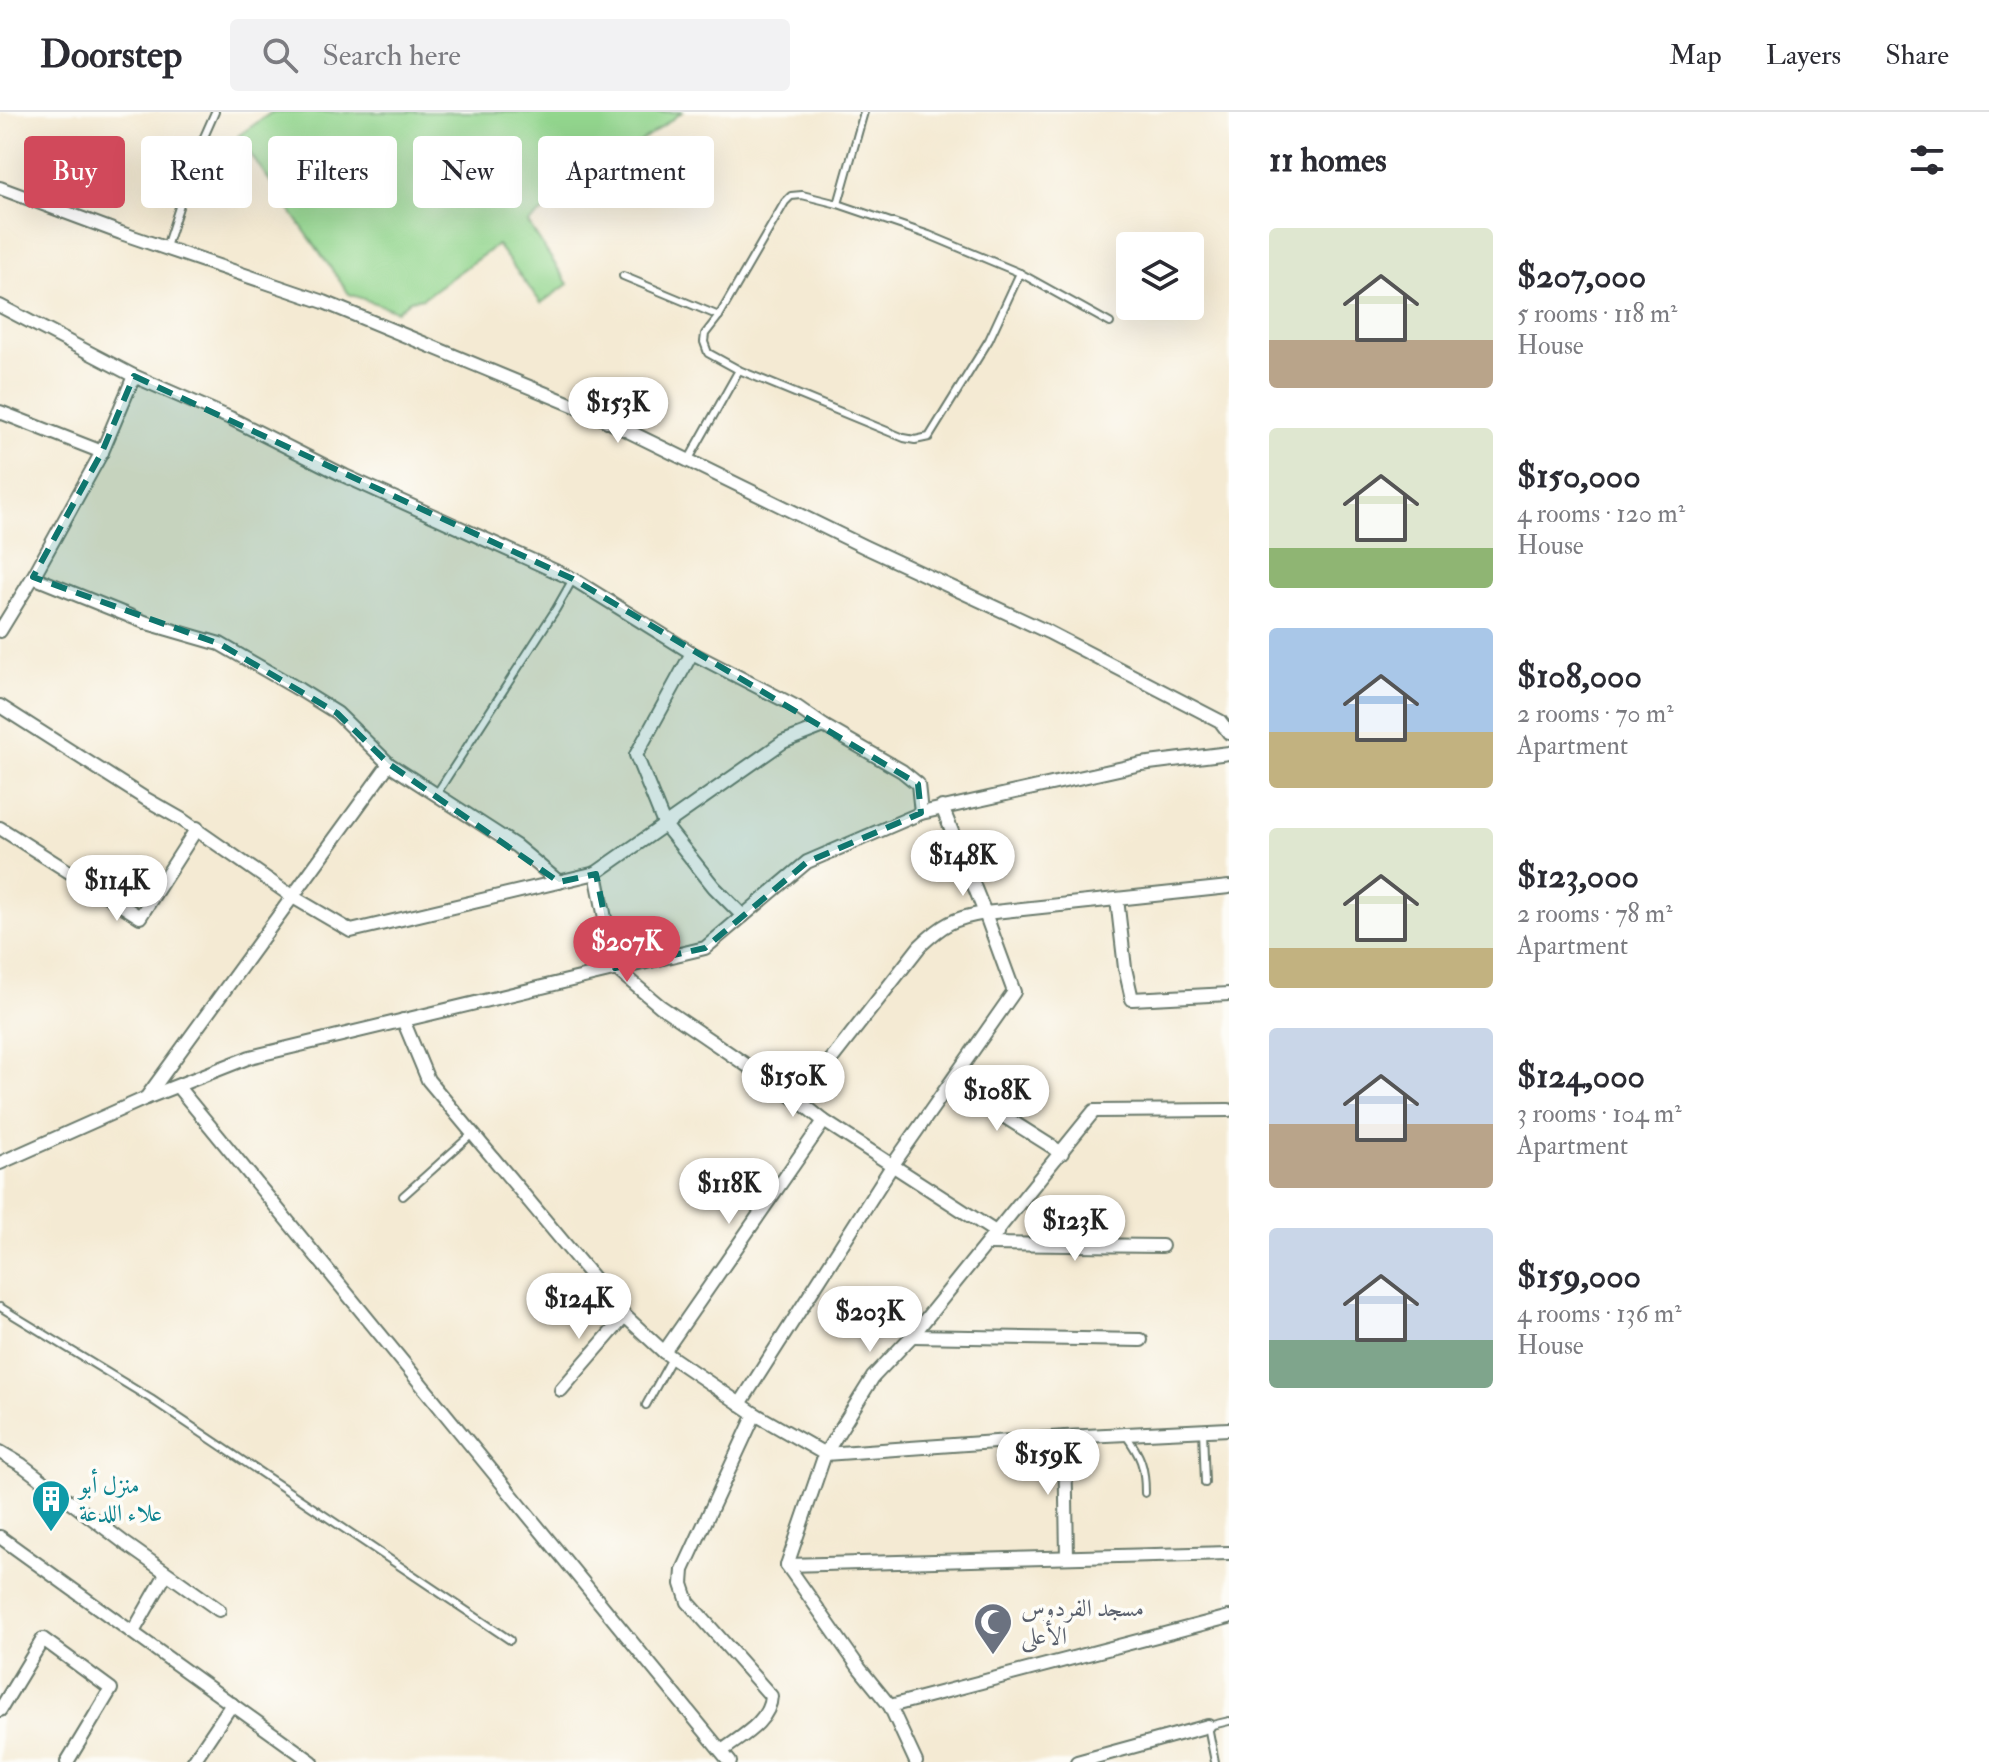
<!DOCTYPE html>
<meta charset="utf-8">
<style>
body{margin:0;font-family:"IM FELL Double Pica",Amiri,serif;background:#f2f2f3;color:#2b2b33;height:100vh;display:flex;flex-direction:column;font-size:30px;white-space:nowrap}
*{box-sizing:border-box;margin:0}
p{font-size:26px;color:#7c7c81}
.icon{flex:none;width:44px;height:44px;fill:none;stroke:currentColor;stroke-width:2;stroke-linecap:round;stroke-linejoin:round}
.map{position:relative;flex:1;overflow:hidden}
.side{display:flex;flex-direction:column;background:#fff;width:760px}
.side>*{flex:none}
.hud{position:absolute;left:24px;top:24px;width:760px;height:72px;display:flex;gap:16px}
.buttons{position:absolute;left:1116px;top:120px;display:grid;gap:16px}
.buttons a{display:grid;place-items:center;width:88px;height:88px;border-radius:8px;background:#fff;box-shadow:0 8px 32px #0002;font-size:40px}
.price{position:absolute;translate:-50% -68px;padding:0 18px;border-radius:28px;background:#fff;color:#222;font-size:26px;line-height:52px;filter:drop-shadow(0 2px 4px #0008)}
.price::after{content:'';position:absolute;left:50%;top:48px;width:24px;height:18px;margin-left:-12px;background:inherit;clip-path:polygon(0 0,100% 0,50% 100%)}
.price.active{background:#d1495b;color:#fff}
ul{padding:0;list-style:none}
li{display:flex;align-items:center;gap:24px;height:200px;padding:0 40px}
li span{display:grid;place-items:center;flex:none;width:224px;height:160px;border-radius:8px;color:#555}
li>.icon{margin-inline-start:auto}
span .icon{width:96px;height:96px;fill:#fffc;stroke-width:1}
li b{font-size:34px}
h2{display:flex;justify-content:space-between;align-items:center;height:96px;padding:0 40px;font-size:34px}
.pill{padding:0 28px;border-radius:8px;background:#fff;box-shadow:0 8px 32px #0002;font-size:28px;line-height:72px}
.pill.active{background:#d1495b;color:#fff}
header{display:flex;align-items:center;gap:48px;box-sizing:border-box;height:112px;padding:0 40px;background:#fff;border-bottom:2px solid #e1e1e2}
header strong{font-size:38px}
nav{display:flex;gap:44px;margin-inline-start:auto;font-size:28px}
.search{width:560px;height:72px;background:#f2f2f3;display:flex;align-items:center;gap:20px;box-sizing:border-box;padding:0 28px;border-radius:8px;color:#7c7c81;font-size:30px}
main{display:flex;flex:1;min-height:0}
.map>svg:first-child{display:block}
.green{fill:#93d68e;stroke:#598a61;stroke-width:2}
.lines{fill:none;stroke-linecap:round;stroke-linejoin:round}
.service-casing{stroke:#6a7a6c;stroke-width:10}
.minor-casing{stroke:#6a7a6c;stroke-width:16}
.service{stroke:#fff;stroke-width:6}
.minor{stroke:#fff;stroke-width:12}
.marked{fill:#0f766e;fill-opacity:0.2;stroke:#0f766e;stroke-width:6;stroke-dasharray:16 10;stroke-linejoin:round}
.labels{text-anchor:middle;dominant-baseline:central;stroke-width:7;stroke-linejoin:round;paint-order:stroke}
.culture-label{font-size:24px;fill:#0d838f;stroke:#fdfcf7;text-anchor:start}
.worship-label{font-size:24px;fill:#5b616d;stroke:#fdfcf7;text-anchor:start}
</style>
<header>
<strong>Doorstep</strong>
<div class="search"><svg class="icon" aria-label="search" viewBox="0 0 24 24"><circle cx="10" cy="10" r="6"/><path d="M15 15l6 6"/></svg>Search here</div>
<nav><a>Map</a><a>Layers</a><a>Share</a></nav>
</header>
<main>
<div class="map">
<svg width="1229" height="1650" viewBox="0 0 1229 1650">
<rect width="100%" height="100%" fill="#fdfcf7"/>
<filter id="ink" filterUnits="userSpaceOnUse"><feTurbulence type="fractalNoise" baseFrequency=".0125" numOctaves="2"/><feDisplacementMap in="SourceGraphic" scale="16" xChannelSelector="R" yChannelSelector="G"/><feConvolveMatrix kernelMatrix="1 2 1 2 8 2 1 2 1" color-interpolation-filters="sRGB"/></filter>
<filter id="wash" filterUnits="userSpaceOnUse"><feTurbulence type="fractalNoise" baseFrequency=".006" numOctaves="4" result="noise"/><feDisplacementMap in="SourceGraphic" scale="32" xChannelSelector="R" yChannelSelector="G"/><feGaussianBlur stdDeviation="1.8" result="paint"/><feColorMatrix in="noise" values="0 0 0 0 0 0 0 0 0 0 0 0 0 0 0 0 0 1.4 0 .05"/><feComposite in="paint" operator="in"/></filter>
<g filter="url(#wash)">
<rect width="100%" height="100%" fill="#f4ead3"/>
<polygon class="green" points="272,0 682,0 528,111 568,172 541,191 497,133 423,186 410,188 397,199 349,182 238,24"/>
</g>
<g filter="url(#ink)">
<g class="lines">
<defs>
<g id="service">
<polyline points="838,92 864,0"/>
<polyline points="166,135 196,43 215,0"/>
<polyline points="623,164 719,204"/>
<polyline points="739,258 904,326 915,328 929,325 989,228 1020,161"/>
<polyline points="689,347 739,258 708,241 704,230 705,222 719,204 785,90 791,84 802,83 838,92 929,123 1020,161 1110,211"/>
<polyline points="437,681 556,497 573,467"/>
<polyline points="403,1084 471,1023"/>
<polyline points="0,1195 151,1287 510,1528"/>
<polyline points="646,1293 672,1246"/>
<polyline points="1203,1318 1205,1371"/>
<path d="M1125,1322C1141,1344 1145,1354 1145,1381"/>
<polyline points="1215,1650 1208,1614 1229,1609"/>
</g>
<g id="minor">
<polyline points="0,76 121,121 324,190 585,298 865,435 1048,520 1220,609 1229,621"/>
<polyline points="0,194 134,264 230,306 345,364 573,467 692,541 797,595 824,614 902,659 918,672 921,701"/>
<polyline points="0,300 102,340"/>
<polyline points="33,465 102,340 134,264"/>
<polyline points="0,519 33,465 147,511 220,532 300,578 337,601 389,652 516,734 559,770"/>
<polyline points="692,541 636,643 664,712 714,775 743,804"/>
<polyline points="0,594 146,687 181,707 293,785 351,819 596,761 615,856 660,894 799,989 824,1009 997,1121"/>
<polyline points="0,716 140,805 197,716"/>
<polyline points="596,761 783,630 824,614"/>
<polyline points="1117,787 1125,856 1132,887 1229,882"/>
<polyline points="403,908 428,968 625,1204 664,1240 755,1302 825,1342 1065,1325 1229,1317"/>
<polyline points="951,971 1062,1041"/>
<polyline points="178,975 730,1650"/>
<polyline points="146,986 389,652"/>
<path d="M799,989L920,834C943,812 954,806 985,801L1229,775"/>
<polyline points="0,1051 146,986 250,945 705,836 807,750 921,701 1141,652 1229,641"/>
<polyline points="988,1132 1162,1134"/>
<polyline points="912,1224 1141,1228"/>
<polyline points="664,1240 824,1009"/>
<polyline points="561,1278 625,1204"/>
<polyline points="740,1292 892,1054 1014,880 985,801 942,695"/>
<polyline points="1065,1325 1067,1445"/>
<polyline points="0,1340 22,1353 126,1432 219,1498"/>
<polyline points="0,1425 312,1650"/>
<polyline points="787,1453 1229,1441"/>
<polyline points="133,1520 166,1462"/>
<polyline points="890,1594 1229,1505"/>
<polyline points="0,1598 43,1527 111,1577 67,1650"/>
<path d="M722,1639C740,1625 770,1610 771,1584L688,1490L682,1472L683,1458L755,1302"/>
<polyline points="193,1650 232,1592"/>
<polyline points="916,1650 890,1594 860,1557 787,1453 825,1342 873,1265 912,1224 1094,999 1229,998"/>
<polyline points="1077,1650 1208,1614"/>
</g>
</defs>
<use href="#service" class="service-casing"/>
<use href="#minor" class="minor-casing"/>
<use href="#service" class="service"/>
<use href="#minor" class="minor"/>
</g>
</g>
<path class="marked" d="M134,264L573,467L918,672L921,701L807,750L705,836L615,856L596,762L559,770L389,652L337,601L220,532L33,465L102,340Z"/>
<defs>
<symbol id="building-pin" viewBox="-11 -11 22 30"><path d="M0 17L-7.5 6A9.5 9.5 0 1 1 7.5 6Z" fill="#0f9aa8" stroke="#fdfcf7"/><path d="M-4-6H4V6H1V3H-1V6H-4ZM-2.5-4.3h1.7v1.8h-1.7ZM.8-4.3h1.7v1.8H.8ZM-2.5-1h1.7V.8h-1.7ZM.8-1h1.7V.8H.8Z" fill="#fff"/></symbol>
<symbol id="mosque-pin" viewBox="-11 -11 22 30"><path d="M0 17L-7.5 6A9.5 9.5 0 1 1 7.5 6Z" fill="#6b7280" stroke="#fdfcf7"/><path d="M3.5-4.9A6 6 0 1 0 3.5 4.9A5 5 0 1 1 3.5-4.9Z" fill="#fff"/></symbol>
</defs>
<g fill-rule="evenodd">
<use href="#building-pin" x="29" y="1365" width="44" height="60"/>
<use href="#mosque-pin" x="971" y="1488" width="44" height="60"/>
</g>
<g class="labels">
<g class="culture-label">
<text x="79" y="1373">منزل أبو<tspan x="79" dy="28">علاء اللدعة</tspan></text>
</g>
<g class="worship-label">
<text x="1021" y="1496">مسجد الفردوس<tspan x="1021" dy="28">الأعلى</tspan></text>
</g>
</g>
</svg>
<div class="buttons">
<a><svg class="icon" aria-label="layers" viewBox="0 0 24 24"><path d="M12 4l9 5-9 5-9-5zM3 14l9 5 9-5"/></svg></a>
</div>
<b class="price" style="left:618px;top:333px">$153K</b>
<b class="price" style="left:963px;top:786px">$148K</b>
<b class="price" style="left:117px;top:811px">$114K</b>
<b class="price active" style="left:627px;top:872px">$207K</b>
<b class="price" style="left:793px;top:1007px">$150K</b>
<b class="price" style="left:997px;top:1021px">$108K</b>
<b class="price" style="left:729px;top:1114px">$118K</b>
<b class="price" style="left:1075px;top:1151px">$123K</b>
<b class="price" style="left:579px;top:1229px">$124K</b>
<b class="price" style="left:870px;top:1242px">$203K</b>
<b class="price" style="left:1048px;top:1385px">$159K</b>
<div class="hud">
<a class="pill active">Buy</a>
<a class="pill">Rent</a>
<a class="pill">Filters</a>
<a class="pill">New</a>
<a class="pill">Apartment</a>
</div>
</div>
<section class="side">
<h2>11 homes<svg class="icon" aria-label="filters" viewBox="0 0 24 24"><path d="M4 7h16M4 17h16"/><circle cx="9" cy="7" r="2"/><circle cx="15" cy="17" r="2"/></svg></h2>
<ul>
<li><span style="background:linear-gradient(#dfe7d0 70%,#b9a48a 0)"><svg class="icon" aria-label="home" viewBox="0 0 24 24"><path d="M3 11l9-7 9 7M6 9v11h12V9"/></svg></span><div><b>$207,000</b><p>5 rooms · 118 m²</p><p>House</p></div></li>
<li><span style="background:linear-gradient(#dfe7d0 75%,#8fb573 0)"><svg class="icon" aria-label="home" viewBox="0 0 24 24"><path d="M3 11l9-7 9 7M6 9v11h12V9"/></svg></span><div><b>$150,000</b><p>4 rooms · 120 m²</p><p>House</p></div></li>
<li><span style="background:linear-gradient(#a9c7e8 65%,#c2b280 0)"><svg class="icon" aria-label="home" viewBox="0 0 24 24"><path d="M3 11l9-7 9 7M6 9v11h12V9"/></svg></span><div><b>$108,000</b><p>2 rooms · 70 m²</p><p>Apartment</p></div></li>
<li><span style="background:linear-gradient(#dfe7d0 75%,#c2b280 0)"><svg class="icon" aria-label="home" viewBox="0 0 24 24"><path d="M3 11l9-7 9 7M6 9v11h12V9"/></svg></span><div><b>$123,000</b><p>2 rooms · 78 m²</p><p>Apartment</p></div></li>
<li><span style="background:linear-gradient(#c9d6e8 60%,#b9a48a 0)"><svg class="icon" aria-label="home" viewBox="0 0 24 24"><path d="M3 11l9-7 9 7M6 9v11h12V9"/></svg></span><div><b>$124,000</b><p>3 rooms · 104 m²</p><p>Apartment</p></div></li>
<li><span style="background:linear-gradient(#c9d6e8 70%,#7fa58c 0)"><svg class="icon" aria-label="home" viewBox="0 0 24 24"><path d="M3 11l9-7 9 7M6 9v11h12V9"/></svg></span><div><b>$159,000</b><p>4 rooms · 136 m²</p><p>House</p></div></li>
</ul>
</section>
</main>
